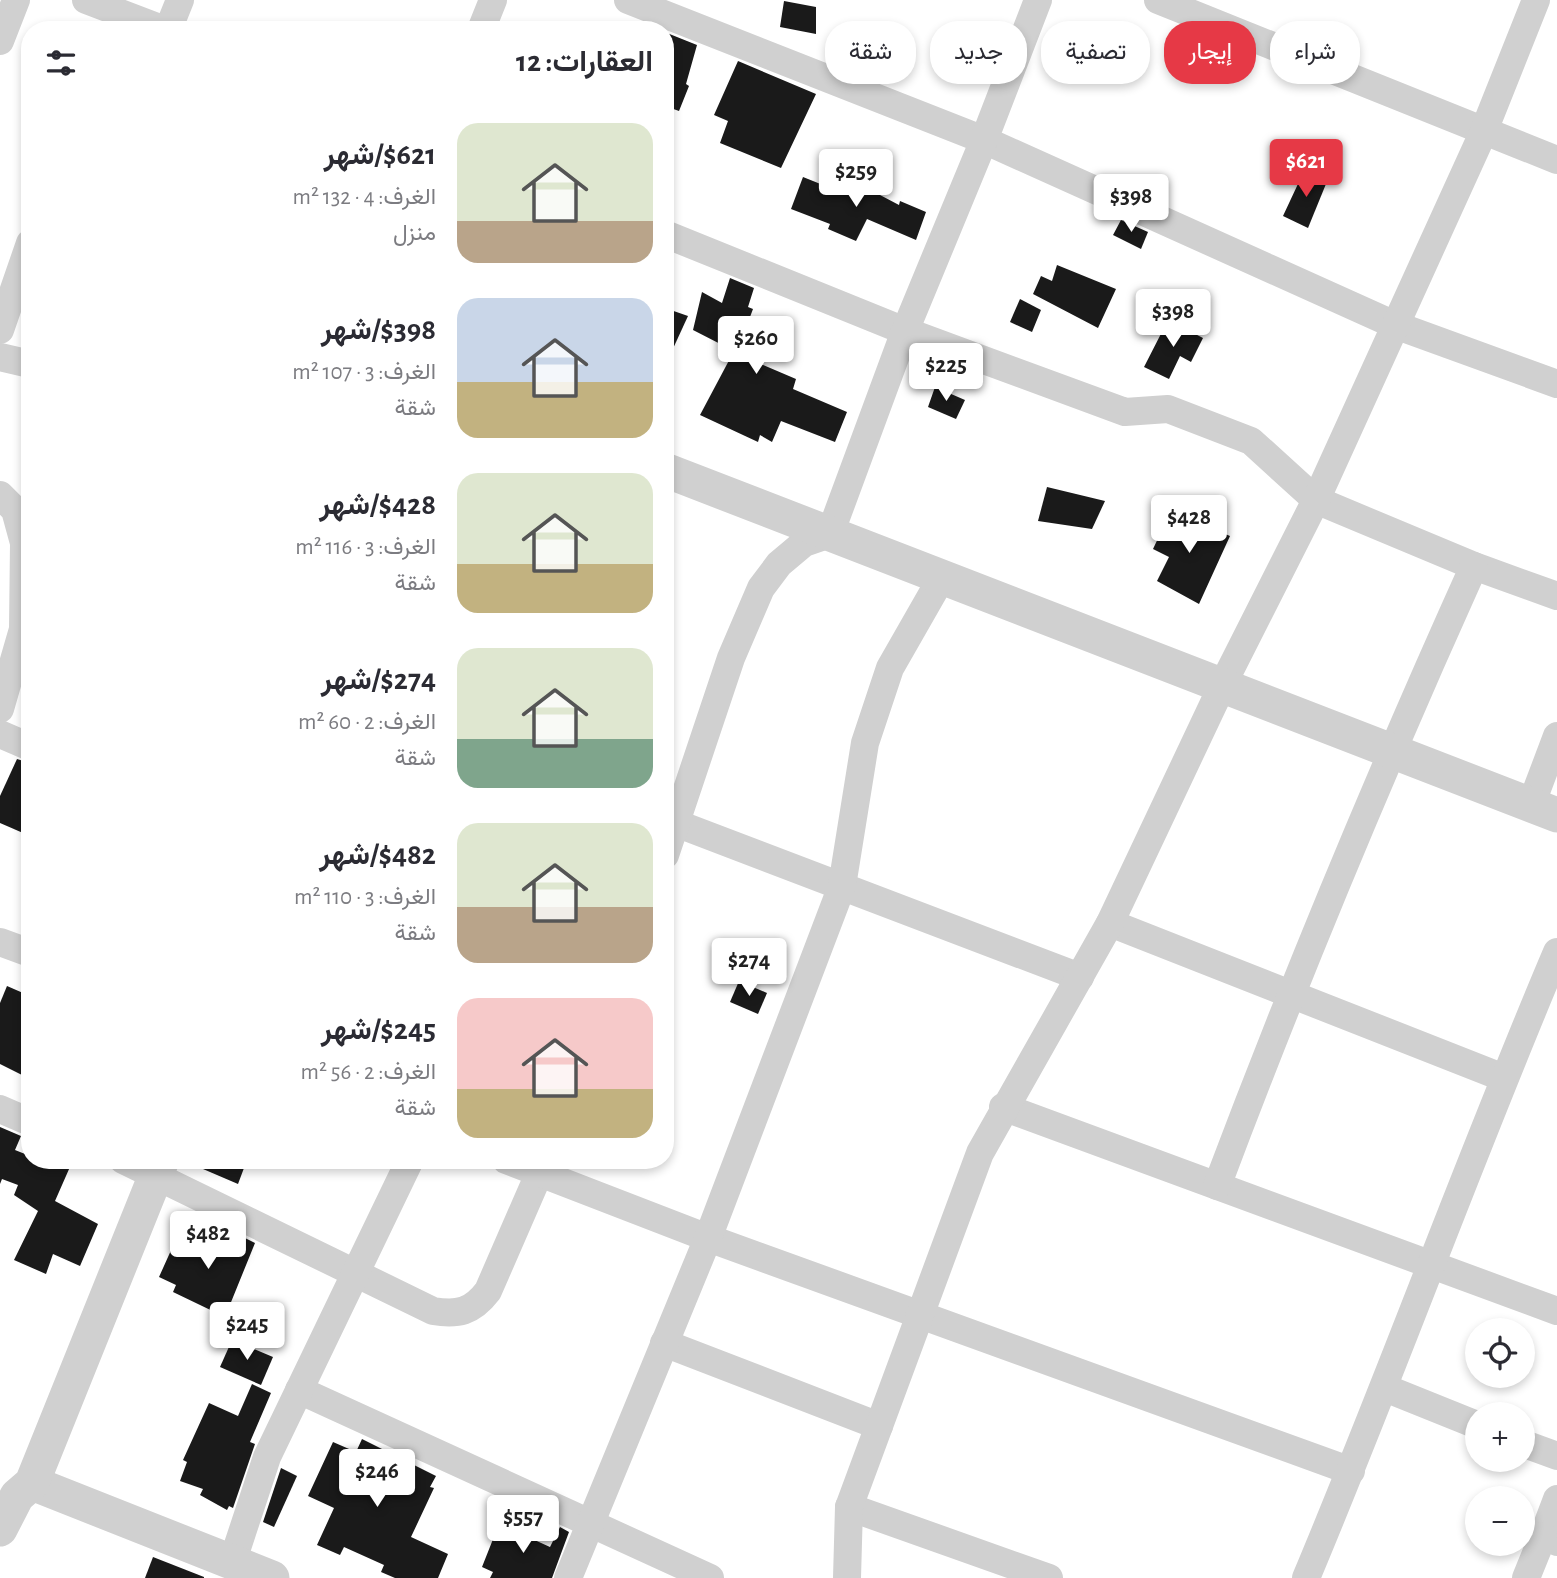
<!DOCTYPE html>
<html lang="ar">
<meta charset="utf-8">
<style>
body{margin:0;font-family:"Alegreya Sans",Vazirmatn,sans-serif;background:#f7f7f7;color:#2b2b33;direction:rtl;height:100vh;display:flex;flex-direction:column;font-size:26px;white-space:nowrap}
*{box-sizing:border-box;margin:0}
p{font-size:23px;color:#7c7c81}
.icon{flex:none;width:38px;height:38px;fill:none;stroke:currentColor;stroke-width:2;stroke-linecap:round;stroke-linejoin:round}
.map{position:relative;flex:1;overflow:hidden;direction:ltr}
.drawer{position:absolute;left:21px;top:21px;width:653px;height:1148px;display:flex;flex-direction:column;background:#fff;border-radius:28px;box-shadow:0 4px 10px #0003;direction:rtl}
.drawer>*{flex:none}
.banner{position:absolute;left:695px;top:21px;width:665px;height:63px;direction:rtl;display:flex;gap:14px}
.fabs{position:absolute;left:1465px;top:1318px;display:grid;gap:14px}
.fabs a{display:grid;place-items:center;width:70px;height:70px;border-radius:50%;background:#fff;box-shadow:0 4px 10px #0003;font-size:35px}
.price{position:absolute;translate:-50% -60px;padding:0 16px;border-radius:7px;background:#fff;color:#222;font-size:23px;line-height:46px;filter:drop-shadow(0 2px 4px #0008)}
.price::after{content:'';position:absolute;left:50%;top:42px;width:21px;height:16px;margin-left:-10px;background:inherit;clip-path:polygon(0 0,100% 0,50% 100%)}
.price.active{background:#e63946;color:#fff}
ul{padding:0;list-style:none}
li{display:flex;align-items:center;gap:21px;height:175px;padding:0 21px}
li span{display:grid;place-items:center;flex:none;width:196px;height:140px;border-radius:21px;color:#555}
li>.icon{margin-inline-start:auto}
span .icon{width:84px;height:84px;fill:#fffc;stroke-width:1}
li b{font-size:30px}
h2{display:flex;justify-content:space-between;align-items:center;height:84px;padding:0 21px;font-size:30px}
.tag{padding:0 24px;border-radius:28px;background:#fff;box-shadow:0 4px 10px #0003;font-size:24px;line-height:63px}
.tag.active{background:#e63946;color:#fff}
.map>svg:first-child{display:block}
.building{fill:#1a1a1a}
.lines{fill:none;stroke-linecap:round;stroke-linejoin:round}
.minor{stroke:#d0d0d0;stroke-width:28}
.tertiary{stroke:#d0d0d0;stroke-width:35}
</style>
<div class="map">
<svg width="1557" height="1578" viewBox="0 0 1557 1578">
<rect width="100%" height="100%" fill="#fff"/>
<g class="building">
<polygon points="784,1 816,7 816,34 780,27"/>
<polygon points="667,33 697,45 686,84 689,86 679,111 665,106"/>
<polygon points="738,61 816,94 781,168 720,143 728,121 714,115"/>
<polygon points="1304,171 1328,179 1308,228 1283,216"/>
<polygon points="803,177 838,191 842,180 861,185 899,205 900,201 926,212 916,240 867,219 856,241 828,229 830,224 791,209"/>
<polygon points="1121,220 1148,232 1141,249 1113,235"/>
<polygon points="1057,265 1116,289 1098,328 1033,294 1041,276 1052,281"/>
<polygon points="730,278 754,288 748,307 753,309 750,317 770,323 756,362 796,379 793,389 847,412 835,442 781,421 772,442 760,435 758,442 700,415 734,351 693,330 702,292 722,303"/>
<polygon points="1020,299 1041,310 1032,332 1010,322"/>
<polygon points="665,308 688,316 665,366"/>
<polygon points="1168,320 1203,338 1191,362 1180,356 1169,379 1144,367"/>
<polygon points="935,387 965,400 956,419 928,407"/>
<polygon points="1047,487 1105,501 1092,529 1038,521"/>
<polygon points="1171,511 1230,536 1199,604 1157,581 1169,557 1153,549"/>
<polygon points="17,759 30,763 30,836 0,823 0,796"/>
<polygon points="739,981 767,993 758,1014 730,1002"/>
<polygon points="7,986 30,996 30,1079 0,1064 0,1003"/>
<polygon points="0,1127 21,1136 15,1150 30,1156 30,1160 73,1160 55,1201 98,1224 80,1266 53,1254 46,1274 14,1260 38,1211 14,1195 18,1185 2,1179 0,1184"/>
<polygon points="182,1160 247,1160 238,1184"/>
<polygon points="223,1231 232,1235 233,1232 255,1243 225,1317 173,1292 176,1285 159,1277 177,1237 213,1253"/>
<polygon points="232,1340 273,1357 261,1385 220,1367"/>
<polygon points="252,1384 271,1393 250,1442 255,1444 233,1508 229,1506 227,1510 200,1495 203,1489 180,1481 187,1462 183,1460 209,1403 238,1416"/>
<polygon points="362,1439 436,1476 430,1487 434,1488 411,1537 448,1554 438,1578 395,1578 381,1572 384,1565 344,1547 340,1555 317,1545 334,1508 308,1496 333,1442 356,1452"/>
<polygon points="281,1468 297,1476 274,1527 263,1522"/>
<polygon points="499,1524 550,1547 560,1527 569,1532 552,1578 490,1578 493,1572 482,1567"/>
<polygon points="153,1557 204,1577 204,1578 145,1578"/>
</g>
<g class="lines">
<g class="minor">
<polyline points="86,0 165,30"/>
<polyline points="628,0 984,140 1395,325 1557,384"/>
<polyline points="1158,0 1557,160"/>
<polyline points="168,30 180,0"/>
<polyline points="481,30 493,0"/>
<polyline points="0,41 16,0"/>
<polyline points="665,234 905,331 1125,412 1168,409 1251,441 1316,500 1474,566 1557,596"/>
<polyline points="0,330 30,243"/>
<polyline points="0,357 30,364"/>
<polyline points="0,495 15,510 24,543 23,629 0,709"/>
<polyline points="0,734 30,747"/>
<polyline points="1531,805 1557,736"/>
<polyline points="665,819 1080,977"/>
<polyline points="665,855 731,658 761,588 779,564 804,543 830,534 905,331 984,140 1038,0"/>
<polyline points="1110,923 1504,1078"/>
<polyline points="0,942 30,953"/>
<polyline points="1003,1107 1557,1311"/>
<polyline points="0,1109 30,1122"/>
<path d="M123,1160L433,1311C458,1315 472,1312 488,1291L545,1160"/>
<polyline points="506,1160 708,1238 1351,1471"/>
<path d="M1217,1186C1296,976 1382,770 1474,566"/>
<polyline points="664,1343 879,1426"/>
<polyline points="1385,1388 1477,1425"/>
<polyline points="299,1390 710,1578"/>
<polyline points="1522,1443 1557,1456"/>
<polyline points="1557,1499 1543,1536 1557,1542"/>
<polyline points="849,1507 1049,1578"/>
<polyline points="232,1563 267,1457 410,1160"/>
<polyline points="568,1578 708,1238 842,886 865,743 890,668 942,577"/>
<polyline points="847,1578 849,1507 980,1153 1110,923 1222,686 1316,500 1483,133 1536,0"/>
<path d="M1306,1578C1393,1371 1469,1159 1557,952"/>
<polyline points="1526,1578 1543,1536"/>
</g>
<g class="tertiary">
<polyline points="665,470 1557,815"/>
<polyline points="32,1483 272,1578"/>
<polyline points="0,1529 17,1496 32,1483 162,1160"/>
</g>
</g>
</svg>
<div class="fabs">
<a><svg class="icon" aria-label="locate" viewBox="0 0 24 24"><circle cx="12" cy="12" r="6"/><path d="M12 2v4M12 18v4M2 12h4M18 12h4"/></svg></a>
<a>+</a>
<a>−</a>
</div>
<b class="price active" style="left:1306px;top:199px">$621</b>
<b class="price" style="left:856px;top:209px">$259</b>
<b class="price" style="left:1131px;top:234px">$398</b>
<b class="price" style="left:1173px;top:349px">$398</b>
<b class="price" style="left:756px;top:376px">$260</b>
<b class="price" style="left:946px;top:403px">$225</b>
<b class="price" style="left:1189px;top:555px">$428</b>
<b class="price" style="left:749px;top:998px">$274</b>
<b class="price" style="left:208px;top:1271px">$482</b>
<b class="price" style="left:247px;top:1362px">$245</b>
<b class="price" style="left:377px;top:1509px">$246</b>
<b class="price" style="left:523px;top:1555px">$557</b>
<div class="banner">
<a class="tag">شراء</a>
<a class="tag active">إيجار</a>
<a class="tag">تصفية</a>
<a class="tag">جديد</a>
<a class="tag">شقة</a>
</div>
<section class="drawer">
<h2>العقارات: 12<svg class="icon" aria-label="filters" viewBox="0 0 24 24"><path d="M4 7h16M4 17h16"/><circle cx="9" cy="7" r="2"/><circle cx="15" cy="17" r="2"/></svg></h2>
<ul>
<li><span style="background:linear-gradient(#dfe7d0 70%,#b9a48a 0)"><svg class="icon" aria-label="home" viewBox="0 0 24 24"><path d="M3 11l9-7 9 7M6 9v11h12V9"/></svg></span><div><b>$621/شهر</b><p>الغرف: 4 · 132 m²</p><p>منزل</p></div></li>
<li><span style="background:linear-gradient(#c9d6e8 60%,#c2b280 0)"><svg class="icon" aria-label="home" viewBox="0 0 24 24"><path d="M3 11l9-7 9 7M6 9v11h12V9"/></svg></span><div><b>$398/شهر</b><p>الغرف: 3 · 107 m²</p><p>شقة</p></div></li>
<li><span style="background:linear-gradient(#dfe7d0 65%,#c2b280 0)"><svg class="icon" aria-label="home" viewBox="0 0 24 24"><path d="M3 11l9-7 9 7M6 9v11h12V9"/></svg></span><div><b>$428/شهر</b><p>الغرف: 3 · 116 m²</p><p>شقة</p></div></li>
<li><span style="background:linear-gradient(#dfe7d0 65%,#7fa58c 0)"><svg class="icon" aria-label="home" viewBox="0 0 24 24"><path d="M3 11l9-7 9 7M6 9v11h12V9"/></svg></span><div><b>$274/شهر</b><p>الغرف: 2 · 60 m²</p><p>شقة</p></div></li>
<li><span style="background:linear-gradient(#dfe7d0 60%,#b9a48a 0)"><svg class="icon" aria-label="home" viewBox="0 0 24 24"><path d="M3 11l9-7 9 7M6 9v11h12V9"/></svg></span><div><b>$482/شهر</b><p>الغرف: 3 · 110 m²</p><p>شقة</p></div></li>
<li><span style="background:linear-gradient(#f6c9c9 65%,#c2b280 0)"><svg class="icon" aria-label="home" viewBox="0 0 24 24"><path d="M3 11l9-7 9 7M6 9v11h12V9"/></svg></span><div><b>$245/شهر</b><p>الغرف: 2 · 56 m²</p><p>شقة</p></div></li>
</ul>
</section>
</div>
